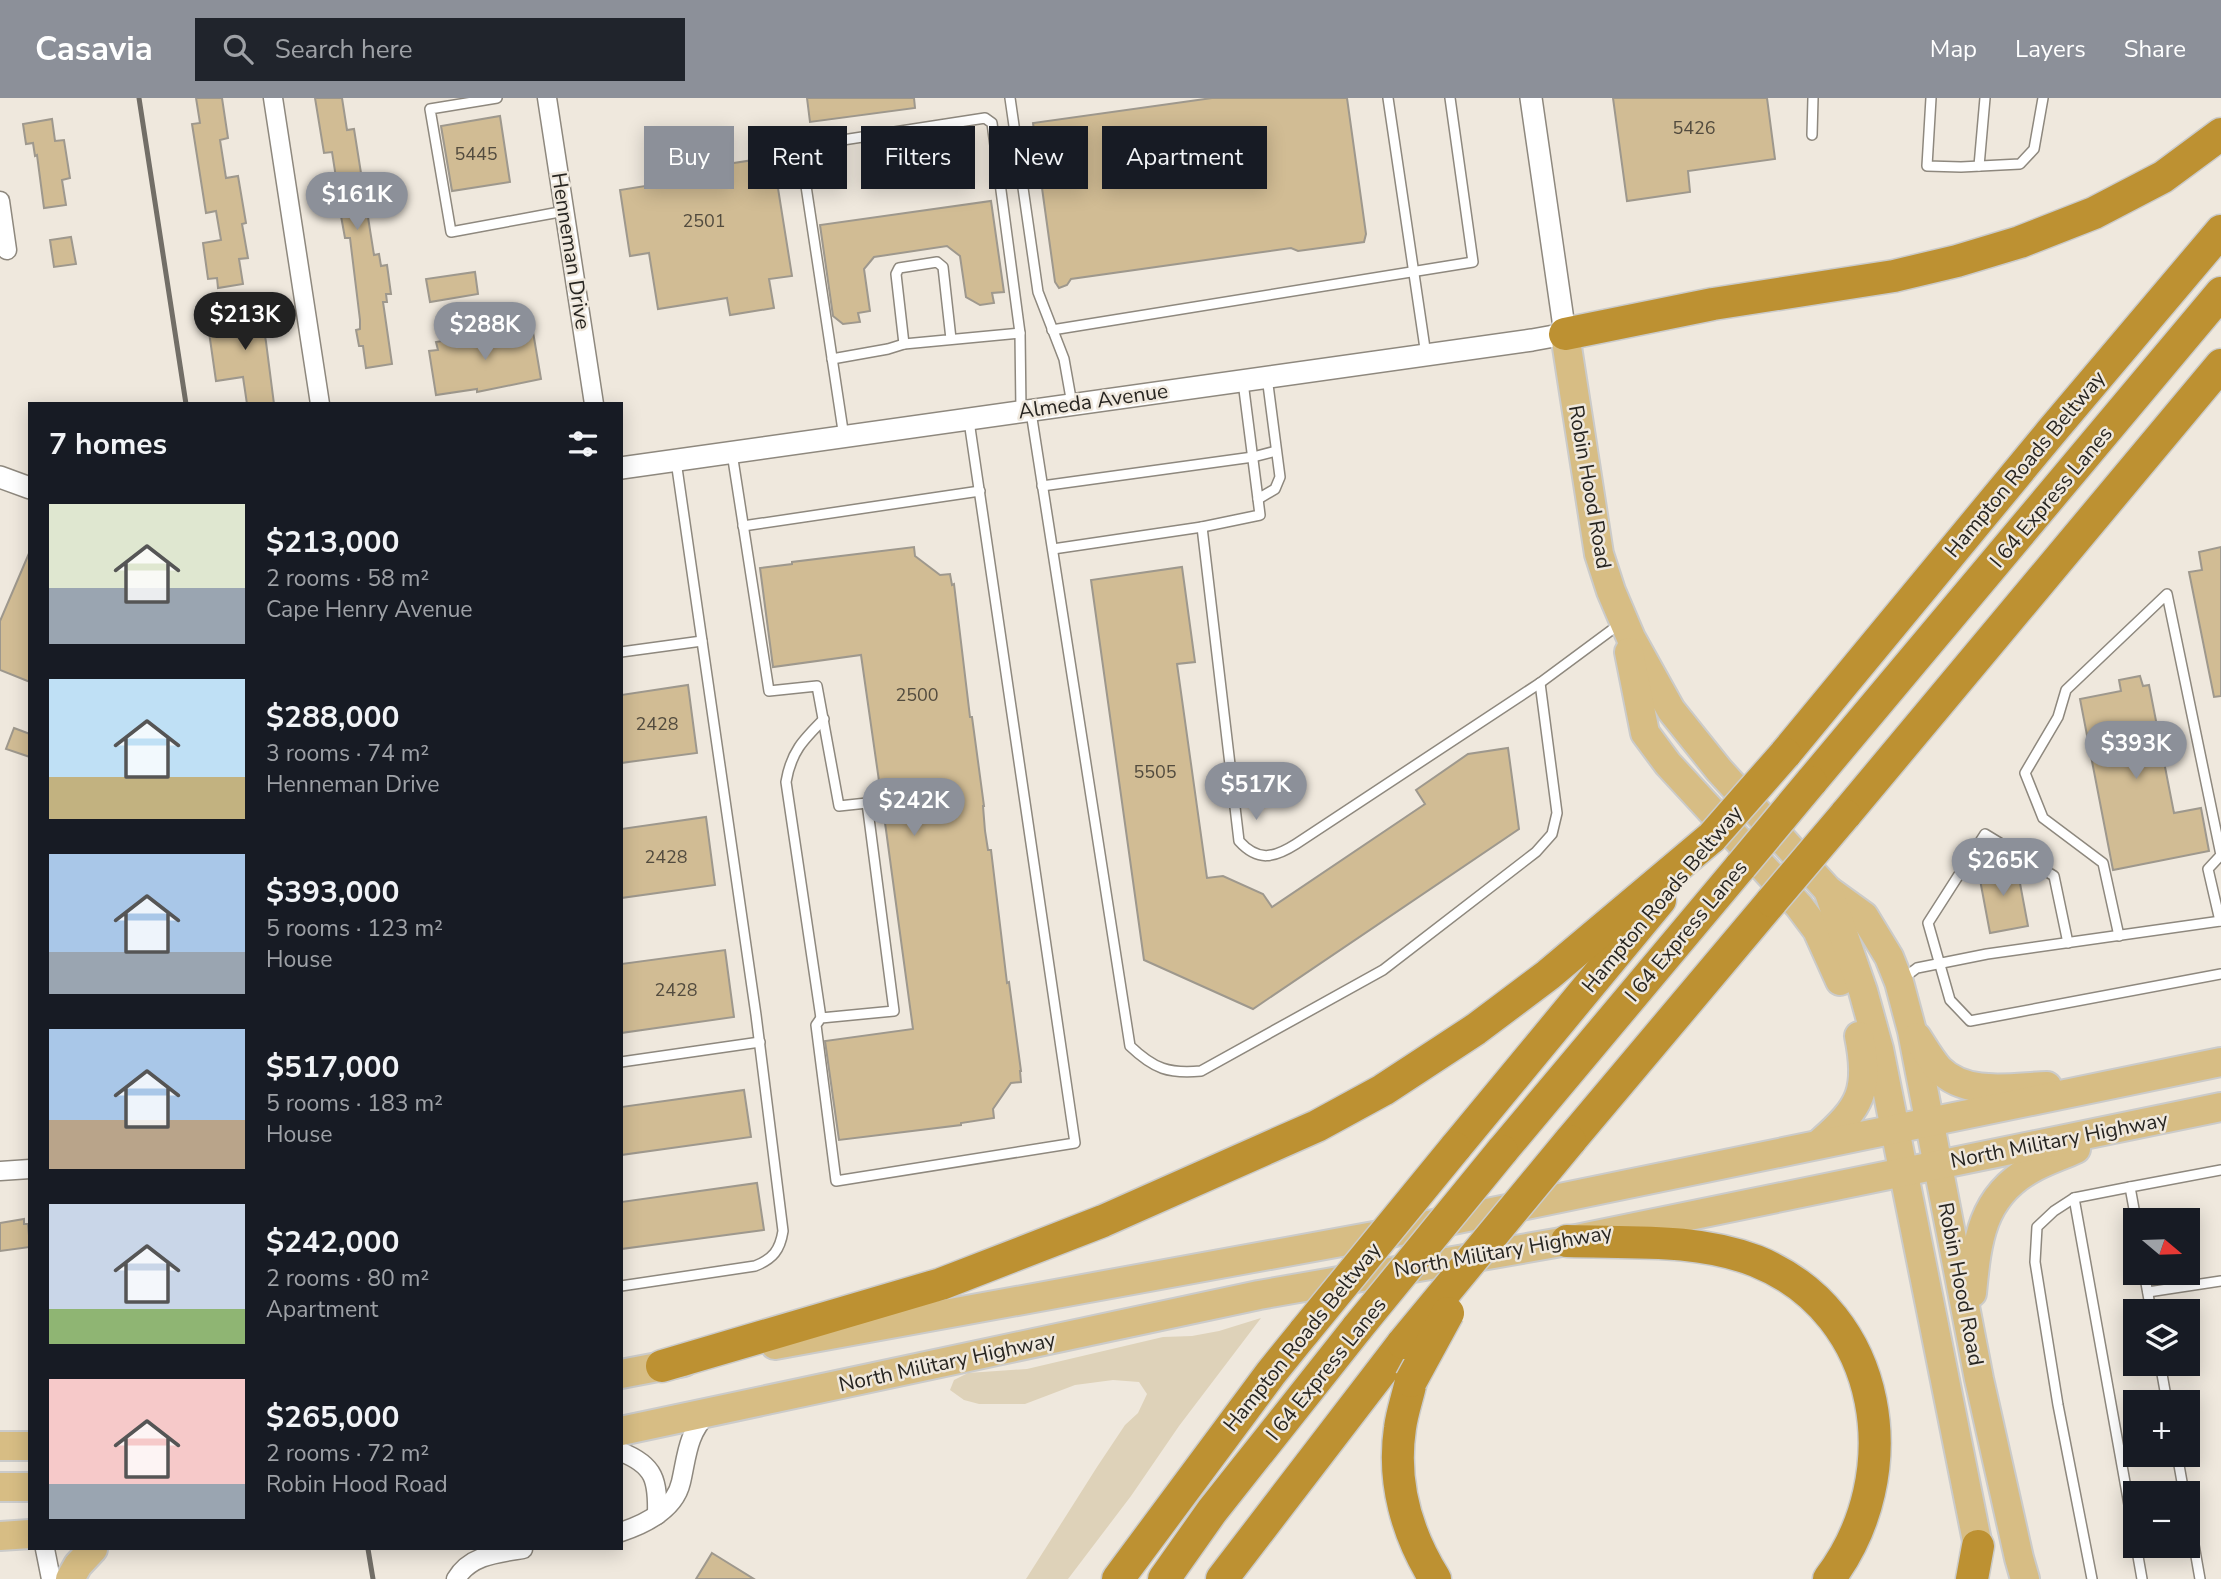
<!DOCTYPE html>
<meta charset="utf-8">
<style>
body{margin:0;font-family:"Nunito Sans",sans-serif;background:#20242c;color:#f1f3f6;height:100vh;display:flex;flex-direction:column;font-size:26px;white-space:nowrap}
*{box-sizing:border-box;margin:0}
p{font-size:23px;color:#9ea1a6}
.icon{flex:none;width:38px;height:38px;fill:none;stroke:currentColor;stroke-width:2;stroke-linecap:round;stroke-linejoin:round}
.map{position:relative;flex:1;overflow:hidden}
.sheet{position:absolute;left:28px;top:304px;width:595px;height:1148px;display:flex;flex-direction:column;background:#171b24;border-radius:0px;box-shadow:0 4px 18px #0003}
.sheet>*{flex:none}
.top-card{position:absolute;left:644px;top:28px;width:665px;height:63px;display:flex;gap:14px}
.needle{width:46px;rotate:109deg}
.controls{position:absolute;left:2123px;top:1110px;display:grid;gap:14px}
.controls a{display:grid;place-items:center;width:77px;height:77px;border-radius:0px;background:#171b24;box-shadow:0 4px 18px #0003;font-size:35px}
.price{position:absolute;translate:-50% -60px;padding:0 16px;border-radius:24px;background:#8c9099;color:#fff;font-size:23px;line-height:46px;filter:drop-shadow(0 2px 4px #0008)}
.price::after{content:'';position:absolute;left:50%;top:42px;width:21px;height:16px;margin-left:-10px;background:inherit;clip-path:polygon(0 0,100% 0,50% 100%)}
.price.active{background:#222;color:#fff}
ul{padding:0;list-style:none}
li{display:flex;align-items:center;gap:21px;height:175px;padding:0 21px}
li span{display:grid;place-items:center;flex:none;width:196px;height:140px;border-radius:0px;color:#555}
li>.icon{margin-inline-start:auto}
span .icon{width:84px;height:84px;fill:#fffc;stroke-width:1}
li b{font-size:30px}
h2{display:flex;justify-content:space-between;align-items:center;height:84px;padding:0 21px;font-size:30px}
.tag{padding:0 24px;border-radius:0px;background:#171b24;box-shadow:0 4px 18px #0003;font-size:24px;line-height:63px}
.tag.active{background:#8c9099;color:#fff}
header{display:flex;align-items:center;gap:42px;box-sizing:border-box;height:98px;padding:0 35px;background:#8c9099;color:#fff}
header strong{font-size:33px}
nav{display:flex;gap:38px;margin-inline-start:auto;font-size:24px}
.search{width:490px;height:63px;background:#20242c;display:flex;align-items:center;gap:18px;box-sizing:border-box;padding:0 24px;border-radius:0px;color:#9ea1a6;font-size:26px}
.map>svg:first-child{display:block}
.green{fill:#ded2b9}
.building{fill:#d1bc94;stroke:#9e988d;stroke-width:2}
.lines{fill:none;stroke-linecap:round;stroke-linejoin:round}
.service-casing{stroke:#8e887e;stroke-width:12}
.minor-casing{stroke:#8e887e;stroke-width:21}
.tertiary-casing{stroke:#8e887e;stroke-width:24}
.primary-casing{stroke:#cbcbca;stroke-width:32}
.motorway-casing{stroke:#cbcbca;stroke-width:35}
.service{stroke:#fff;stroke-width:9}
.minor{stroke:#fff;stroke-width:18}
.tertiary{stroke:#fff;stroke-width:21}
.primary{stroke:#d7bd84;stroke-width:28}
.motorway{stroke:#bd9132;stroke-width:32}
.rail{stroke:#726e67;stroke-width:5}
.motorway-bridge-casing{stroke:#cbcbca;stroke-width:35;stroke-linecap:butt}
.motorway-bridge{stroke:#bd9132;stroke-width:32}
.labels{text-anchor:middle;dominant-baseline:central;stroke-width:5;stroke-linejoin:round;paint-order:stroke}
.number-label{font-size:18px;fill:#524b3e}
.street-label{font-size:21px;fill:#272521;stroke:#efe8dd}
</style>
<header>
<strong>Casavia</strong>
<div class="search"><svg class="icon" aria-label="search" viewBox="0 0 24 24"><circle cx="10" cy="10" r="6"/><path d="M15 15l6 6"/></svg>Search here</div>
<nav><a>Map</a><a>Layers</a><a>Share</a></nav>
</header>
<div class="map">
<svg width="2221" height="1481" viewBox="0 0 2221 1481">
<rect width="100%" height="100%" fill="#efe8dd"/>
<polygon class="green" points="1261,1220 1179,1328 1131,1398 1068,1481 1026,1481 1097,1369 1125,1327 1138,1315 1147,1296 1139,1284 1113,1282 1075,1287 1025,1306 979,1306 964,1302 950,1292 954,1282 968,1275 1027,1271 1163,1239 1192,1238 1219,1233"/>
<g class="building">
<polygon points="196,0 222,0 228,40 220,42 226,80 238,78 246,125 242,126 248,160 239,161 243,186 218,190 217,180 208,181 203,145 221,142 216,113 206,115 192,26 200,25"/>
<polygon points="315,0 342,0 347,32 354,31 374,157 379,156 381,168 387,167 391,196 386,196 387,204 383,204 392,266 366,270 363,248 359,248 356,232 360,231 360,222 350,140 345,140 341,118 339,118 335,93 338,92 332,54 324,55"/>
<polygon points="807,0 914,0 915,10 810,24"/>
<polygon points="1212,0 1347,0 1366,136 1364,144 1298,153 1291,150 1071,181 1067,187 1059,190 1055,184 1033,25"/>
<polygon points="1613,0 1767,0 1775,61 1688,73 1690,94 1627,103"/>
<polygon points="500,18 510,84 452,93 441,28"/>
<polygon points="52,21 55,43 64,42 70,80 62,82 66,107 44,110 37,57 35,58 33,45 26,46 23,26"/>
<polygon points="773,59 792,178 769,181 774,210 730,217 727,200 658,211 649,155 630,158 620,92 708,78 707,69"/>
<polygon points="991,103 1004,194 992,195 994,205 980,207 966,199 960,158 947,148 874,159 864,171 870,213 858,215 860,224 843,226 833,218 820,127"/>
<polygon points="71,139 76,166 54,169 50,142"/>
<polygon points="475,174 478,196 430,204 426,181"/>
<polygon points="258,196 266,244 274,306 247,306 243,279 216,283 209,234 237,229 232,201"/>
<polygon points="532,228 541,281 477,294 477,291 436,297 429,253 438,252 436,244"/>
<polygon points="914,449 915,458 940,477 950,476 952,487 954,486 970,619 972,619 984,708 983,708 985,733 988,752 991,752 1007,885 1009,884 1021,973 1020,973 1021,984 1011,985 993,1011 994,1020 961,1025 961,1027 839,1042 825,943 913,931 886,732 861,557 773,569 760,470 792,466 792,464"/>
<polygon points="2221,449 2221,598 2214,599 2189,474 2202,472 2199,454"/>
<polygon points="30,453 30,584 0,572 0,523"/>
<polygon points="1182,469 1195,564 1177,566 1207,780 1223,778 1263,796 1272,809 1425,706 1416,692 1468,656 1508,650 1519,731 1253,911 1144,862 1091,482"/>
<polygon points="2140,578 2143,588 2149,587 2174,715 2201,710 2209,753 2113,772 2080,601 2121,593 2119,582"/>
<polygon points="688,587 697,655 621,665 621,597"/>
<polygon points="14,630 30,636 30,659 6,651"/>
<polygon points="706,719 715,787 621,800 621,731"/>
<polygon points="2016,764 2028,828 1990,835 1978,771"/>
<polygon points="725,852 734,919 621,935 621,866"/>
<polygon points="744,992 751,1039 621,1057 621,1009"/>
<polygon points="757,1085 764,1132 621,1151 621,1104"/>
<polygon points="24,1121 24,1126 28,1126 30,1149 0,1153 0,1125"/>
<polygon points="712,1455 754,1481 696,1481"/>
</g>
<g class="lines">
<defs>
<g id="service">
<polyline points="497,0 430,11 451,134 565,113"/>
<polyline points="1010,0 1038,194 1064,261 1072,306"/>
<polyline points="1388,0 1426,257"/>
<polyline points="1931,0 1927,68 1961,69 2020,66 2034,51 2043,0"/>
<polyline points="1812,37 1813,0"/>
<polyline points="1979,68 1985,0"/>
<polyline points="1052,232 1473,164 1450,0"/>
<polyline points="951,241 943,169 937,164 899,170 896,176 904,246 1020,235"/>
<polyline points="832,261 888,251 904,246"/>
<polyline points="1243,284 1258,401 1275,391 1280,379 1267,279"/>
<path d="M1031,314L1130,948C1154,971 1169,976 1201,973L1383,872L1536,754L1552,736L1557,715L1540,585"/>
<polyline points="844,339 801,55 804,48 985,20 992,25 1020,235 1021,313"/>
<polyline points="732,355 769,593 817,588 839,708 867,705 894,913 821,920 816,927 836,1083 1075,1045 969,323"/>
<polyline points="1042,388 1253,359 1276,353"/>
<path d="M1258,401L1260,417L1202,429L1239,743C1258,764 1274,760 1296,746L1540,585L1621,525"/>
<polyline points="743,428 980,393"/>
<polyline points="1053,451 1202,429"/>
<polyline points="621,554 702,543"/>
<polyline points="2119,838 2103,765 2043,720 2025,675 2058,619 2066,592 2167,496 2221,757 2208,771 2220,823"/>
<polyline points="2068,845 2054,778 1985,736 1928,825 1950,902 1970,923 2221,876"/>
<polyline points="1901,882 1917,870 1987,856 2221,823"/>
<path d="M821,920L786,684C791,654 803,642 824,621"/>
<polyline points="621,964 760,944"/>
<polyline points="2130,1089 2221,1072"/>
<polyline points="2074,1100 2054,1113 2037,1129 2035,1164 2058,1307 2092,1481"/>
<polyline points="2144,1174 2151,1213"/>
<path d="M621,1188L755,1168C773,1161 780,1152 783,1133L756,917L676,363"/>
<polyline points="2148,1194 2221,1183"/>
<polyline points="2160,1265 2167,1304"/>
<polyline points="2177,1356 2184,1395"/>
<polyline points="2188,1413 2200,1481"/>
<polyline points="2135,1440 2074,1100 2130,1089 2136,1122"/>
<polyline points="2136,1447 2142,1481"/>
</g>
<g id="minor">
<polyline points="273,0 320,306"/>
<polyline points="547,0 594,306"/>
<polyline points="0,103 7,152"/>
<polyline points="0,1073 30,1071"/>
<path d="M621,1354C655,1367 658,1383 657,1417"/>
<path d="M621,1434C645,1426 675,1411 681,1384C687,1358 687,1336 708,1315"/>
<polyline points="45,1451 51,1481"/>
<path d="M456,1481C470,1457 498,1455 523,1451"/>
</g>
<g id="tertiary">
<polyline points="621,370 1532,242 1565,236 1531,0"/>
<polyline points="0,379 30,390"/>
</g>
<g id="primary">
<polyline points="1565,236 1599,456 1611,493 1631,540 1671,612 1719,672 1828,792 1864,818 1889,859 1899,884 1912,933 1979,1281 2019,1460 2025,1481"/>
<polyline points="1629,554 1645,635 1668,666 1799,808 1817,832 1840,883"/>
<polyline points="1828,792 1863,893 1879,951 1978,1448"/>
<path d="M1917,939C1924,950 1931,962 1939,971C1967,999 2012,989 2047,988"/>
<path d="M1821,1044C1861,1009 1870,992 1859,938"/>
<path d="M1972,1195C1977,1143 1981,1099 2031,1071C2045,1063 2061,1058 2076,1051"/>
<polyline points="775,1247 1385,1136 2221,964"/>
<polyline points="621,1276 684,1264"/>
<polyline points="621,1333 1259,1197 1567,1143 2221,1009"/>
<polyline points="0,1348 30,1348"/>
<polyline points="0,1389 30,1389"/>
<polyline points="0,1438 30,1436"/>
<polyline points="70,1481 78,1467 93,1451"/>
</g>
<g id="motorway">
<polyline points="1565,236 1713,206 1894,178 1957,163 2020,144 2094,115 2163,79 2221,36"/>
<polyline points="1785,656 2051,334 2221,133"/>
<polyline points="1811,684 2221,195"/>
<polyline points="1845,717 2221,267"/>
<polyline points="1570,1043 1772,803"/>
<polyline points="1455,1050 1660,802"/>
<polyline points="1502,1053 1741,768"/>
<path d="M1567,1143C1630,1145 1697,1140 1756,1163C1885,1215 1908,1377 1829,1481"/>
<polyline points="662,1268 941,1186 1103,1123 1317,1028 1383,992 1476,931 1548,877 1712,739"/>
<path d="M1411,1283C1408,1298 1402,1314 1400,1330C1392,1384 1407,1436 1435,1481"/>
<polyline points="1118,1481 1271,1275 1305,1233"/>
<polyline points="1164,1481 1212,1413 1358,1229"/>
<polyline points="1222,1481 1403,1245"/>
<polyline points="1972,1481 1978,1448"/>
</g>
</defs>
<use href="#service" class="service-casing"/>
<use href="#minor" class="minor-casing"/>
<use href="#tertiary" class="tertiary-casing"/>
<use href="#primary" class="primary-casing"/>
<use href="#motorway" class="motorway-casing"/>
<use href="#service" class="service"/>
<use href="#minor" class="minor"/>
<use href="#tertiary" class="tertiary"/>
<use href="#primary" class="primary"/>
<use href="#motorway" class="motorway"/>
<g class="rail">
<polyline points="139,0 186,306"/>
<polyline points="368,1451 373,1481"/>
</g>
<defs>
<g id="motorway-bridge">
<polyline points="1712,739 1785,656"/>
<polyline points="1741,768 1811,684"/>
<polyline points="1772,803 1845,717"/>
<polyline points="1358,1229 1502,1053"/>
<polyline points="1305,1233 1455,1050"/>
<polyline points="1403,1245 1570,1043"/>
<polyline points="1411,1283 1448,1215"/>
</g>
</defs>
<use href="#motorway-bridge" class="motorway-bridge-casing"/>
<use href="#motorway-bridge" class="motorway-bridge"/>
</g>
<g class="labels">
<g class="number-label">
<text x="1694" y="30">5426</text>
<text x="476" y="56">5445</text>
<text x="704" y="123">2501</text>
<text x="917" y="597">2500</text>
<text x="657" y="626">2428</text>
<text x="1155" y="674">5505</text>
<text x="666" y="759">2428</text>
<text x="676" y="892">2428</text>
</g>
<g class="street-label">
<text transform="translate(571 153) rotate(81)">Henneman Drive</text>
<text transform="translate(1093 303) rotate(-8)">Almeda Avenue</text>
<text transform="translate(2025 366) rotate(-50)">Hampton Roads Beltway</text>
<text transform="translate(1590 389) rotate(80)">Robin Hood Road</text>
<text transform="translate(2051 399) rotate(-50)">I 64 Express Lanes</text>
<text transform="translate(1662 801) rotate(-50)">Hampton Roads Beltway</text>
<text transform="translate(1686 833) rotate(-50)">I 64 Express Lanes</text>
<text transform="translate(2059 1042) rotate(-11)">North Military Highway</text>
<text transform="translate(1503 1153) rotate(-10)">North Military Highway</text>
<text transform="translate(1961 1186) rotate(79)">Robin Hood Road</text>
<text transform="translate(1302 1239) rotate(-51)">Hampton Roads Beltway</text>
<text transform="translate(947 1264) rotate(-12)">North Military Highway</text>
<text transform="translate(1326 1271) rotate(-51)">I 64 Express Lanes</text>
</g>
</g>
</svg>
<div class="controls">
<a><svg class="needle" viewBox="-14 -14 28 28"><path d="M0-13l5 13h-10z" fill="#e53935"/><path d="M0 13l5-13h-10z" fill="#9ea1a6"/></svg></a>
<a><svg class="icon" aria-label="layers" viewBox="0 0 24 24"><path d="M12 4l9 5-9 5-9-5zM3 14l9 5 9-5"/></svg></a>
<a>+</a>
<a>−</a>
</div>
<b class="price" style="left:357px;top:134px">$161K</b>
<b class="price active" style="left:245px;top:254px">$213K</b>
<b class="price" style="left:485px;top:264px">$288K</b>
<b class="price" style="left:2136px;top:683px">$393K</b>
<b class="price" style="left:1256px;top:724px">$517K</b>
<b class="price" style="left:914px;top:740px">$242K</b>
<b class="price" style="left:2003px;top:800px">$265K</b>
<div class="top-card">
<a class="tag active">Buy</a>
<a class="tag">Rent</a>
<a class="tag">Filters</a>
<a class="tag">New</a>
<a class="tag">Apartment</a>
</div>
<section class="sheet">
<h2>7 homes<svg class="icon" aria-label="filters" viewBox="0 0 24 24"><path d="M4 7h16M4 17h16"/><circle cx="9" cy="7" r="2"/><circle cx="15" cy="17" r="2"/></svg></h2>
<ul>
<li><span style="background:linear-gradient(#dfe7d0 60%,#9aa5b1 0)"><svg class="icon" aria-label="home" viewBox="0 0 24 24"><path d="M3 11l9-7 9 7M6 9v11h12V9"/></svg></span><div><b>$213,000</b><p>2 rooms · 58 m²</p><p>Cape Henry Avenue</p></div></li>
<li><span style="background:linear-gradient(#bfe0f5 70%,#c2b280 0)"><svg class="icon" aria-label="home" viewBox="0 0 24 24"><path d="M3 11l9-7 9 7M6 9v11h12V9"/></svg></span><div><b>$288,000</b><p>3 rooms · 74 m²</p><p>Henneman Drive</p></div></li>
<li><span style="background:linear-gradient(#a9c7e8 70%,#9aa5b1 0)"><svg class="icon" aria-label="home" viewBox="0 0 24 24"><path d="M3 11l9-7 9 7M6 9v11h12V9"/></svg></span><div><b>$393,000</b><p>5 rooms · 123 m²</p><p>House</p></div></li>
<li><span style="background:linear-gradient(#a9c7e8 65%,#b9a48a 0)"><svg class="icon" aria-label="home" viewBox="0 0 24 24"><path d="M3 11l9-7 9 7M6 9v11h12V9"/></svg></span><div><b>$517,000</b><p>5 rooms · 183 m²</p><p>House</p></div></li>
<li><span style="background:linear-gradient(#c9d6e8 75%,#8fb573 0)"><svg class="icon" aria-label="home" viewBox="0 0 24 24"><path d="M3 11l9-7 9 7M6 9v11h12V9"/></svg></span><div><b>$242,000</b><p>2 rooms · 80 m²</p><p>Apartment</p></div></li>
<li><span style="background:linear-gradient(#f6c9c9 75%,#9aa5b1 0)"><svg class="icon" aria-label="home" viewBox="0 0 24 24"><path d="M3 11l9-7 9 7M6 9v11h12V9"/></svg></span><div><b>$265,000</b><p>2 rooms · 72 m²</p><p>Robin Hood Road</p></div></li>
</ul>
</section>
</div>
